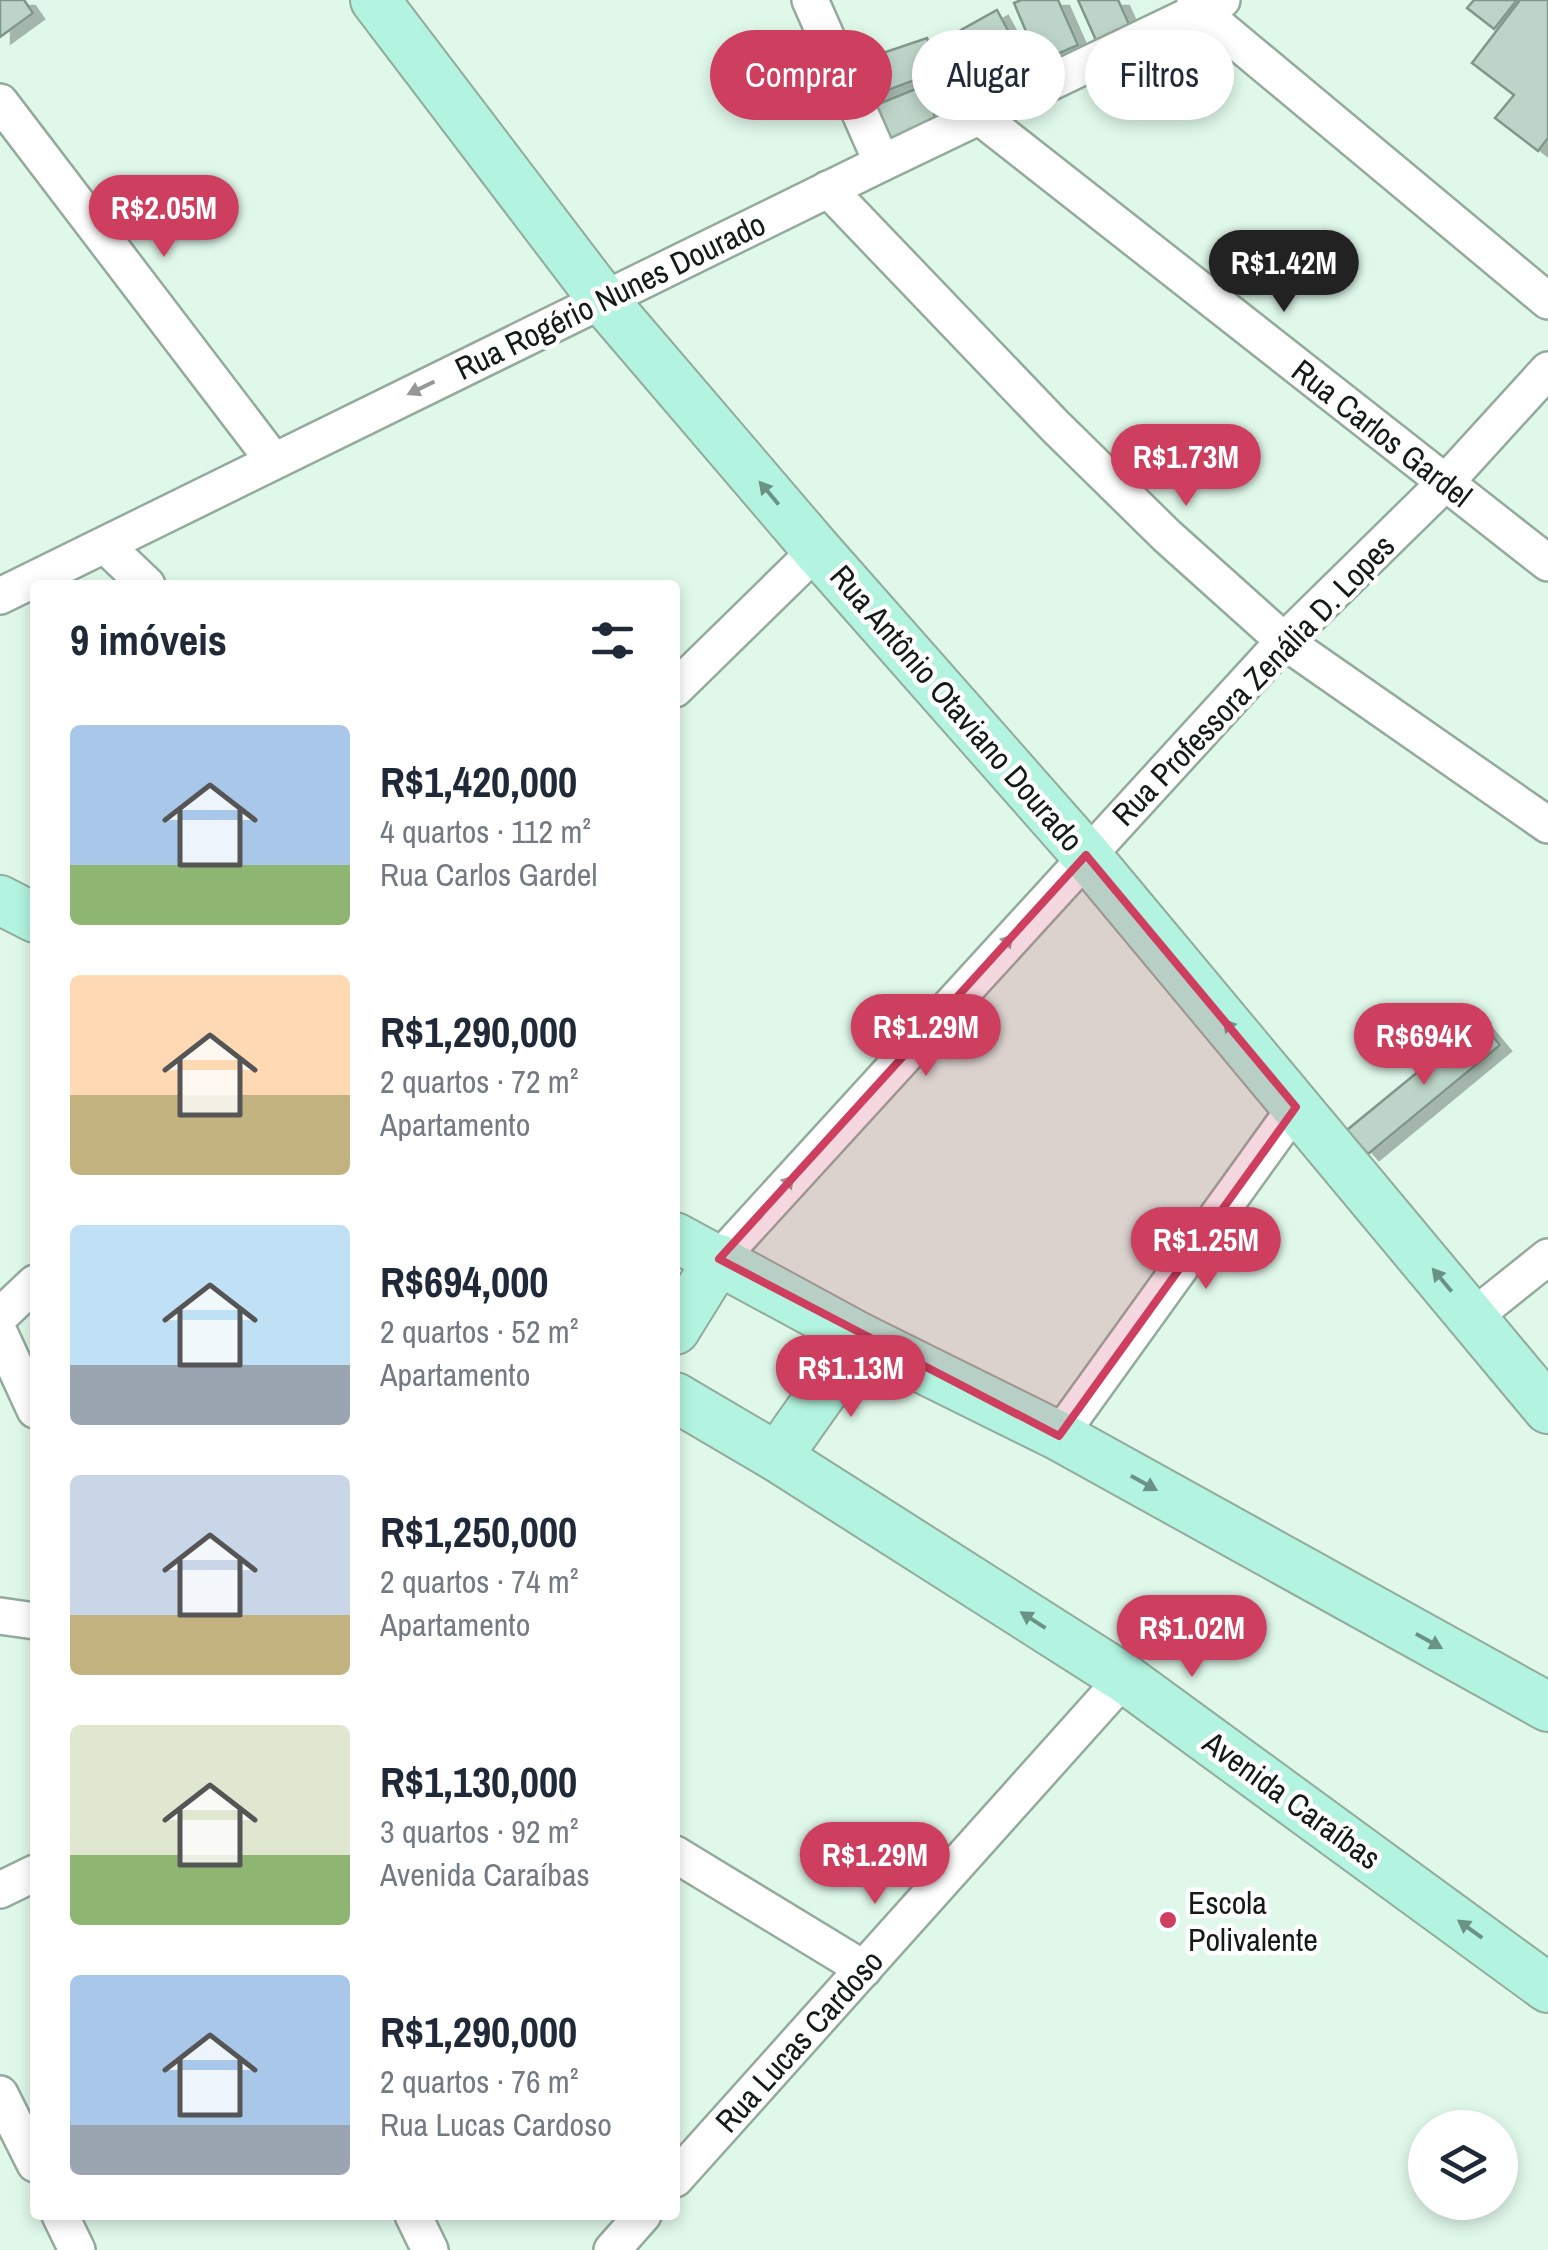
<!DOCTYPE html>
<html lang="pt">
<meta charset="utf-8">
<style>
body{margin:0;font-family:"Archivo Narrow",sans-serif;background:#f2f2f3;color:#1f2937;height:100vh;display:flex;flex-direction:column;font-size:38px;white-space:nowrap}
*{box-sizing:border-box;margin:0}
p{font-size:32px;color:#747a83}
.icon{flex:none;width:55px;height:55px;fill:none;stroke:currentColor;stroke-width:2;stroke-linecap:round;stroke-linejoin:round}
.map{position:relative;flex:1;overflow:hidden}
.details{position:absolute;left:30px;top:580px;width:650px;height:1640px;display:flex;flex-direction:column;background:#fff;border-radius:10px;box-shadow:0 5px 15px #0003}
.details>*{flex:none}
.guide{position:absolute;left:710px;top:30px;width:688px;height:90px;display:flex;gap:20px}
.controls{position:absolute;left:1408px;top:2110px;display:grid;gap:20px}
.controls a{display:grid;place-items:center;width:110px;height:110px;border-radius:50%;background:#fff;box-shadow:0 5px 15px #0003;font-size:50px}
.price{position:absolute;translate:-50% -85px;padding:0 22px;border-radius:35px;background:#cd3e5f;color:#fff;font-size:32px;line-height:65px;filter:drop-shadow(0 2px 5px #0008)}
.price::after{content:'';position:absolute;left:50%;top:60px;width:30px;height:22px;margin-left:-15px;background:inherit;clip-path:polygon(0 0,100% 0,50% 100%)}
.price.selected{background:#222;color:#fff}
ul{padding:0;list-style:none}
li{display:flex;align-items:center;gap:30px;height:250px;padding:0 40px}
li span{display:grid;place-items:center;flex:none;width:280px;height:200px;border-radius:10px;color:#555}
li>.icon{margin-inline-start:auto}
span .icon{width:120px;height:120px;fill:#fffc;stroke-width:1}
li b{font-size:42px}
h2{display:flex;justify-content:space-between;align-items:center;height:120px;padding:0 40px;font-size:42px}
.tag{padding:0 35px;border-radius:45px;background:#fff;box-shadow:0 5px 15px #0003;font-size:35px;line-height:90px}
.tag.selected{background:#cd3e5f;color:#fff}
.map>svg:first-child{display:block}
.building{fill:#bdd5c8;stroke:#80978a;stroke-width:2.5;filter:url(#shadow)}
.lines{fill:none;stroke-linecap:round;stroke-linejoin:round}
.street-casing{stroke:#93aa9d;stroke-width:40}
.secondary-casing{stroke:#93aa9d;stroke-width:52}
.street{stroke:#fff;stroke-width:35}
.secondary{stroke:#b2f4df;stroke-width:48}
.oneway{fill:#949896}
.oneway2{fill:#6a9285}
.marked{fill:#cd3e5f;fill-opacity:0.2;stroke:#cd3e5f;stroke-width:8;stroke-linejoin:round}
.poi-dot{fill:#cd3e5f;stroke:#fefefe;stroke-width:4}
.labels{text-anchor:middle;dominant-baseline:central;stroke-width:9;stroke-linejoin:round;paint-order:stroke}
.street-label{font-size:32px;fill:#121b16;stroke:#fefefe}
.poi-label{font-size:32px;fill:#121b16;stroke:#fefefe;text-anchor:start}
</style>
<div class="map">
<svg width="1548" height="2250" viewBox="0 0 1548 2250">
<defs>
<filter id="shadow"><feDropShadow dx="11" dy="6" stdDeviation="0" flood-color="#0004"/></filter>
</defs>
<rect width="100%" height="100%" fill="#dff8ea"/>
<g class="building">
<polygon points="0,0 24,0 33,13 0,37"/>
<polygon points="1021,0 1058,0 1078,45 1039,62 1014,3"/>
<polygon points="1078,0 1118,0 1133,33 1099,47"/>
<polygon points="1474,0 1517,0 1494,29 1467,8"/>
<polygon points="1520,0 1548,0 1548,138 1538,151 1495,118 1514,95 1472,63"/>
<polygon points="997,10 1028,67 992,86 961,30"/>
<polygon points="927,38 939,71 872,96 859,61"/>
<polygon points="923,86 937,121 891,140 876,105"/>
<polygon points="1480,1021 1500,1045 1368,1154 1347,1130"/>
</g>
<g class="lines">
<defs>
<g id="street">
<polyline points="810,0 882,163"/>
<polyline points="1195,0 1200,11 1548,301"/>
<polyline points="0,102 273,460"/>
<polyline points="980,117 1548,563"/>
<polyline points="828,189 1055,426 1167,536 1284,641 1548,825"/>
<polyline points="105,545 147,585"/>
<polyline points="0,596 882,163 1222,0"/>
<polyline points="675,689 817,550"/>
<polyline points="719,1259 1284,641 1445,483 1548,370"/>
<polyline points="0,1316 35,1283"/>
<polyline points="1473,1317 1548,1257"/>
<polyline points="0,1334 35,1410"/>
<polyline points="1059,1436 1296,1107"/>
<polyline points="0,1616 35,1621"/>
<polyline points="675,1854 864,1969"/>
<polyline points="0,1890 35,1873"/>
<polyline points="0,2094 35,2164"/>
<polyline points="675,2179 1124,1678"/>
<polyline points="60,2215 77,2250"/>
<polyline points="413,2215 430,2250"/>
<polyline points="612,2250 643,2215"/>
</g>
<g id="secondary">
<polyline points="375,0 604,301 817,550 1086,855 1548,1409"/>
<polyline points="0,900 35,918"/>
<polyline points="675,1237 861,1338 1059,1436 1548,1707"/>
<polyline points="675,1330 719,1259"/>
<polyline points="675,1397 777,1457 1124,1678 1548,1988"/>
<polyline points="777,1457 861,1338"/>
</g>
</defs>
<use href="#street" class="street-casing"/>
<use href="#secondary" class="secondary-casing"/>
<use href="#street" class="street"/>
<use href="#secondary" class="secondary"/>
</g>
<defs><path id="oneway-solid" d="M-6-.8H1V-3.2L6.5 0L1 3.2V.8H-6Z" transform="scale(2.5)"/></defs>
<g class="oneway">
<use href="#oneway-solid" transform="translate(421 388) rotate(154)"/>
<use href="#oneway-solid" transform="translate(1003 946) rotate(-48)"/>
<use href="#oneway-solid" transform="translate(784 1187) rotate(-48)"/>
</g>
<g class="oneway2">
<use href="#oneway-solid" transform="translate(769 493) rotate(-130)"/>
<use href="#oneway-solid" transform="translate(1233 1031) rotate(-130)"/>
<use href="#oneway-solid" transform="translate(1442 1280) rotate(-130)"/>
<use href="#oneway-solid" transform="translate(1144 1483) rotate(29)"/>
<use href="#oneway-solid" transform="translate(1033 1620) rotate(-147)"/>
<use href="#oneway-solid" transform="translate(1429 1641) rotate(29)"/>
<use href="#oneway-solid" transform="translate(1470 1929) rotate(-144)"/>
</g>
<path class="marked" d="M1086,855L1296,1107L1059,1436L719,1259Z"/>
<circle class="poi-dot" cx="1168" cy="1920" r="10"/>
<g class="labels">
<g class="street-label">
<text transform="translate(610 296) rotate(-26)">Rua Rogério Nunes Dourado</text>
<text transform="translate(1382 433) rotate(38)">Rua Carlos Gardel</text>
<text transform="translate(1253 680) rotate(-46)">Rua Professora Zenália D. Lopes</text>
<text transform="translate(957 708) rotate(49)">Rua Antônio Otaviano Dourado</text>
<text transform="translate(1292 1800) rotate(36)">Avenida Caraíbas</text>
<text transform="translate(799 2041) rotate(-48)">Rua Lucas Cardoso</text>
</g>
<g class="poi-label">
<text x="1188" y="1902">Escola<tspan x="1188" dy="37">Polivalente</tspan></text>
</g>
</g>
</svg>
<div class="controls">
<a><svg class="icon" aria-label="layers" viewBox="0 0 24 24"><path d="M12 4l9 5-9 5-9-5zM3 14l9 5 9-5"/></svg></a>
</div>
<b class="price" style="left:164px;top:260px">R$2.05M</b>
<b class="price selected" style="left:1284px;top:315px">R$1.42M</b>
<b class="price" style="left:1186px;top:509px">R$1.73M</b>
<b class="price" style="left:926px;top:1079px">R$1.29M</b>
<b class="price" style="left:1424px;top:1088px">R$694K</b>
<b class="price" style="left:1206px;top:1292px">R$1.25M</b>
<b class="price" style="left:851px;top:1420px">R$1.13M</b>
<b class="price" style="left:1192px;top:1680px">R$1.02M</b>
<b class="price" style="left:875px;top:1907px">R$1.29M</b>
<div class="guide">
<a class="tag selected">Comprar</a>
<a class="tag">Alugar</a>
<a class="tag">Filtros</a>
</div>
<section class="details">
<h2>9 imóveis<svg class="icon" aria-label="filters" viewBox="0 0 24 24"><path d="M4 7h16M4 17h16"/><circle cx="9" cy="7" r="2"/><circle cx="15" cy="17" r="2"/></svg></h2>
<ul>
<li><span style="background:linear-gradient(#a9c7e8 70%,#8fb573 0)"><svg class="icon" aria-label="home" viewBox="0 0 24 24"><path d="M3 11l9-7 9 7M6 9v11h12V9"/></svg></span><div><b>R$1,420,000</b><p>4 quartos · 112 m²</p><p>Rua Carlos Gardel</p></div></li>
<li><span style="background:linear-gradient(#ffd9b3 60%,#c2b280 0)"><svg class="icon" aria-label="home" viewBox="0 0 24 24"><path d="M3 11l9-7 9 7M6 9v11h12V9"/></svg></span><div><b>R$1,290,000</b><p>2 quartos · 72 m²</p><p>Apartamento</p></div></li>
<li><span style="background:linear-gradient(#bfe0f5 70%,#9aa5b1 0)"><svg class="icon" aria-label="home" viewBox="0 0 24 24"><path d="M3 11l9-7 9 7M6 9v11h12V9"/></svg></span><div><b>R$694,000</b><p>2 quartos · 52 m²</p><p>Apartamento</p></div></li>
<li><span style="background:linear-gradient(#c9d6e8 70%,#c2b280 0)"><svg class="icon" aria-label="home" viewBox="0 0 24 24"><path d="M3 11l9-7 9 7M6 9v11h12V9"/></svg></span><div><b>R$1,250,000</b><p>2 quartos · 74 m²</p><p>Apartamento</p></div></li>
<li><span style="background:linear-gradient(#dfe7d0 65%,#8fb573 0)"><svg class="icon" aria-label="home" viewBox="0 0 24 24"><path d="M3 11l9-7 9 7M6 9v11h12V9"/></svg></span><div><b>R$1,130,000</b><p>3 quartos · 92 m²</p><p>Avenida Caraíbas</p></div></li>
<li><span style="background:linear-gradient(#a9c7e8 75%,#9aa5b1 0)"><svg class="icon" aria-label="home" viewBox="0 0 24 24"><path d="M3 11l9-7 9 7M6 9v11h12V9"/></svg></span><div><b>R$1,290,000</b><p>2 quartos · 76 m²</p><p>Rua Lucas Cardoso</p></div></li>
</ul>
</section>
</div>
